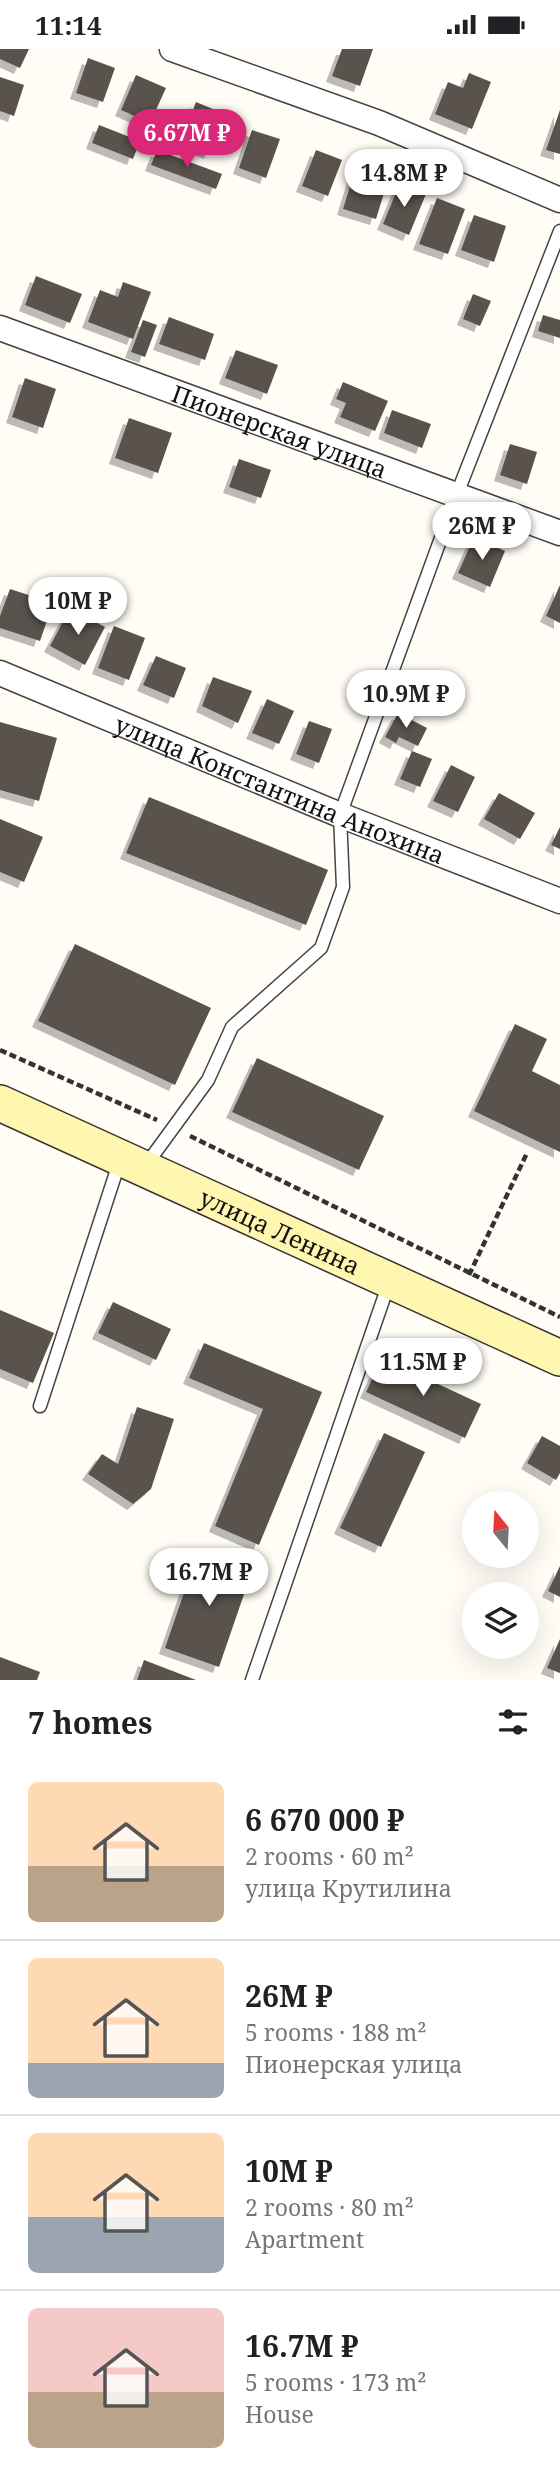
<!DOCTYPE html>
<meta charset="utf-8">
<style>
body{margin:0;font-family:"Noto Serif",serif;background:#f2f2f2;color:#202124;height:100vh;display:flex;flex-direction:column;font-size:26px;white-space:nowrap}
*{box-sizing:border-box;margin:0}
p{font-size:23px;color:#757577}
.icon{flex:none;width:38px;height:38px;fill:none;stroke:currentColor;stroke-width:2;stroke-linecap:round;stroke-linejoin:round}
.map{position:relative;height:1631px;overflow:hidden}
.side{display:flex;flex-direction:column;background:#fff;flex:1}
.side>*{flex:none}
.needle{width:46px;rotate:342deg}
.tools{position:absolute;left:462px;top:1442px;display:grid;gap:14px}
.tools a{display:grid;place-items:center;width:77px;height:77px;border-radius:50%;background:#fff;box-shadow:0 7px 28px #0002;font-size:35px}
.price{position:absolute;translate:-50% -60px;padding:0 16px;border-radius:24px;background:#fff;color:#222;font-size:23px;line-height:46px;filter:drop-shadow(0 2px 4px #0008)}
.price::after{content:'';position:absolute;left:50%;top:42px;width:21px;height:16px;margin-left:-10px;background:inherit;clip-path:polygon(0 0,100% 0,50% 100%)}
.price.active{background:#db2777;color:#fff}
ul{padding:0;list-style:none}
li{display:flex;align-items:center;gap:21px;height:175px;padding:0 28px}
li+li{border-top:2px solid #e0e0e0}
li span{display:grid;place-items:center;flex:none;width:196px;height:140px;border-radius:10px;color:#555}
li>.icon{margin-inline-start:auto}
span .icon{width:84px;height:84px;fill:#fffc;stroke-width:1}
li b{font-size:30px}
h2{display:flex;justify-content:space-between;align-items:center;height:84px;padding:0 28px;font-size:30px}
.status{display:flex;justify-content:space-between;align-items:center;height:49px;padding:0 35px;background:#fff;direction:ltr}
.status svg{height:19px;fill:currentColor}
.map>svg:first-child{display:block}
.building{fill:#5a524d;filter:url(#shadow)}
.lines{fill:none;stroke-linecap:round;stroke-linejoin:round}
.lane-casing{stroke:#444;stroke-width:15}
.street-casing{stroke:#444;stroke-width:27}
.secondary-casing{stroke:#333;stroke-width:38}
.path{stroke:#333;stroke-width:4.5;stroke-dasharray:7 3.5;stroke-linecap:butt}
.lane{stroke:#fff;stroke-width:12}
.street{stroke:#fff;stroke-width:24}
.secondary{stroke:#fff6b0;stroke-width:35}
.labels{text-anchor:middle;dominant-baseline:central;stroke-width:7;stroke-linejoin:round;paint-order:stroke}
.street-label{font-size:24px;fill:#111;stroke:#fff}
</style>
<div class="status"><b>11:14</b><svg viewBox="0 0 49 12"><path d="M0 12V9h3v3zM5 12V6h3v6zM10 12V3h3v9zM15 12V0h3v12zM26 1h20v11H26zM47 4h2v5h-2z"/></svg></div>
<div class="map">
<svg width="560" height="1631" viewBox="0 0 560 1631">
<defs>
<filter id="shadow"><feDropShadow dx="-6" dy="6" stdDeviation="0" flood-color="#0004"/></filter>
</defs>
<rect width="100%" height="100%" fill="#fffdf5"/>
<g class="building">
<polygon points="0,0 29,0 20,19 0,10"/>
<polygon points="342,0 373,0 360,37 332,27"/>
<polygon points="88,9 115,19 103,53 76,44"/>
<polygon points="469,24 491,33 472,80 435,65 448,33 463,39"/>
<polygon points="136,26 166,39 150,74 121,61"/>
<polygon points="0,28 24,36 14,67 0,62"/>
<polygon points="196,53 225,65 210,104 181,92"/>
<polygon points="560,61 560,105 546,101"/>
<polygon points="99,76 140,92 133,110 92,94"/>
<polygon points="252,81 280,90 266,129 239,119"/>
<polygon points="157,101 222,125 216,140 151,116"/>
<polygon points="316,101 342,111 328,147 302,137"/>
<polygon points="356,118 389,128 376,170 343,160"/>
<polygon points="400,134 426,145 409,186 383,175"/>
<polygon points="437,149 465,160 448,205 419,195"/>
<polygon points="474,166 506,177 494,213 461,201"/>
<polygon points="36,227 82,245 70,274 25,256"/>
<polygon points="123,233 151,243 133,290 88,273 100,241 118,248"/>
<polygon points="473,245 491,252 480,277 463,270"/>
<polygon points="543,266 560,271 560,289 538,282"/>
<polygon points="169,268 214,285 205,311 159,295"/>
<polygon points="143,271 157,276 145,308 131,303"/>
<polygon points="236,301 278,316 267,345 225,329"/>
<polygon points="25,329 56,340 43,379 12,368"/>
<polygon points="343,333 388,352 375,382 340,368 346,354 336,350"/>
<polygon points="392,361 431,375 422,399 384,384"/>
<polygon points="129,369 172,384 158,424 115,409"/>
<polygon points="510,395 537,403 527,435 500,426"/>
<polygon points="239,410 271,421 261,449 229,438"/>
<polygon points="474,488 505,502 490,538 458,524"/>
<polygon points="560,536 560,574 546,567"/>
<polygon points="10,540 53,554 40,592 0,579 0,567"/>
<polygon points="70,560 105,578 85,616 50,597"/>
<polygon points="114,577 145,589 129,631 98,619"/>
<polygon points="156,607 186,619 174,649 143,636"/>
<polygon points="213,628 252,642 238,674 202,657"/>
<polygon points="267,650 294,662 279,695 252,684"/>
<polygon points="398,664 427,679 418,697 399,688 396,694 385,688"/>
<polygon points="309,672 332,680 319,714 296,705"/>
<polygon points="0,673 57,689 39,752 0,741"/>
<polygon points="412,702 432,710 420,738 400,730"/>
<polygon points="451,716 475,728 458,763 433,752"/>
<polygon points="499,744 535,764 520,790 484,770"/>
<polygon points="149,748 328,821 306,876 126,804"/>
<polygon points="0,770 43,788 24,833 0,823"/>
<polygon points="560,778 560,800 551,796"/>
<polygon points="75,895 211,959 175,1036 38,972"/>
<polygon points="515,975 547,990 532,1022 560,1036 560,1103 474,1062"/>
<polygon points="257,1009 384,1067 359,1121 232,1063"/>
<polygon points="113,1253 171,1280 156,1311 98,1284"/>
<polygon points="0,1261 54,1284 33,1334 0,1320"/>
<polygon points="204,1294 322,1343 259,1496 215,1477 263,1360 189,1329"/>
<polygon points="382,1309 481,1355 465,1389 366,1343"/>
<polygon points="137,1358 174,1370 151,1440 133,1455 88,1425 102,1405 118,1415"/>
<polygon points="384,1384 425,1403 381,1498 340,1479"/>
<polygon points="542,1387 560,1397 560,1424 556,1431 527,1414"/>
<polygon points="199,1500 253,1519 219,1618 165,1599"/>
<polygon points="560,1517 560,1548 548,1542"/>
<polygon points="560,1590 560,1624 547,1619"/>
<polygon points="0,1608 40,1623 37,1631 0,1631"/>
<polygon points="144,1611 196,1631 137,1631"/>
</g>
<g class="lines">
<defs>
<g id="lane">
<polyline points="146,1116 208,1031 232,978 321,899 343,838 340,766 457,445 560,182"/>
<polyline points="40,1357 120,1111"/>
<polyline points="252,1631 389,1234"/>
</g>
<g id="street">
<polyline points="172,0 379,74 560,151"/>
<path id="s1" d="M0,279L560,484"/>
<path id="s2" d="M0,624L340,766L560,852"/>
</g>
<g id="secondary">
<path id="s3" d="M0,1054L560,1309"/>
</g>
</defs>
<use href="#lane" class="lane-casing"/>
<use href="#street" class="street-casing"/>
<use href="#secondary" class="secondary-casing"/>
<g class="path">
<polyline points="0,1001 157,1071"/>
<polyline points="190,1087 560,1268"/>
<polyline points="469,1226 527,1104"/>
</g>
<use href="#lane" class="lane"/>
<use href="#street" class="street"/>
<use href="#secondary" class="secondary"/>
</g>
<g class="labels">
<g class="street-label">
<text stroke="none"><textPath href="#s1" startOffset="298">Пионерская улица</textPath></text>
<text stroke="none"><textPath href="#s2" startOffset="303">улица Константина Анохина</textPath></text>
<text stroke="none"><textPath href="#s3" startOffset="308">улица Ленина</textPath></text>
</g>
</g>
</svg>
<div class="tools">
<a><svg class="needle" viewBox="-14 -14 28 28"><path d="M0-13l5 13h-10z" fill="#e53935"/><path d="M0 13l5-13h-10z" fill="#757577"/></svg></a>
<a><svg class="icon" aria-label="layers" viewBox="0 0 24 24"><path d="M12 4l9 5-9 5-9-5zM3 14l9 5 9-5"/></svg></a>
</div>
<b class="price active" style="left:187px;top:120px">6.67M ₽</b>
<b class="price" style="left:404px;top:160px">14.8M ₽</b>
<b class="price" style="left:482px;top:513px">26M ₽</b>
<b class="price" style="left:78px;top:588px">10M ₽</b>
<b class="price" style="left:406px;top:681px">10.9M ₽</b>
<b class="price" style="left:423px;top:1349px">11.5M ₽</b>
<b class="price" style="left:209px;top:1559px">16.7M ₽</b>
</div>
<section class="side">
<h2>7 homes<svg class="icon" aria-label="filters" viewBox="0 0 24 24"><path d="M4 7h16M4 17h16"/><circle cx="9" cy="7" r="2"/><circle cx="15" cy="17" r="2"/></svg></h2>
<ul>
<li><span style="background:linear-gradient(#ffd9b3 60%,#b9a48a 0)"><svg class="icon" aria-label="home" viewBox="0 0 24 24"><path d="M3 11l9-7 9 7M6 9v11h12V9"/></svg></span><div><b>6 670 000 ₽</b><p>2 rooms · 60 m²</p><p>улица Крутилина</p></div></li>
<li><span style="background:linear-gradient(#ffd9b3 75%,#9aa5b1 0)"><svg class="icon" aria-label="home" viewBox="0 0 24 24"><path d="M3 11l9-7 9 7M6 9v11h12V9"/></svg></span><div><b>26M ₽</b><p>5 rooms · 188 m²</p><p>Пионерская улица</p></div></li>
<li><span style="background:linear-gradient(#ffd9b3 60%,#9aa5b1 0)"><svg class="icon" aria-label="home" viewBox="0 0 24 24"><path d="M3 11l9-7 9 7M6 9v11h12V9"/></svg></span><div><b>10M ₽</b><p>2 rooms · 80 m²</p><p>Apartment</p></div></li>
<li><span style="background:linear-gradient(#f6c9c9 60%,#b9a48a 0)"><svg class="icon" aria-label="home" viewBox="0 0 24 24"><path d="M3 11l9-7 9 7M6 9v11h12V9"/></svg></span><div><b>16.7M ₽</b><p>5 rooms · 173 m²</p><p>House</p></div></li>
</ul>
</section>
